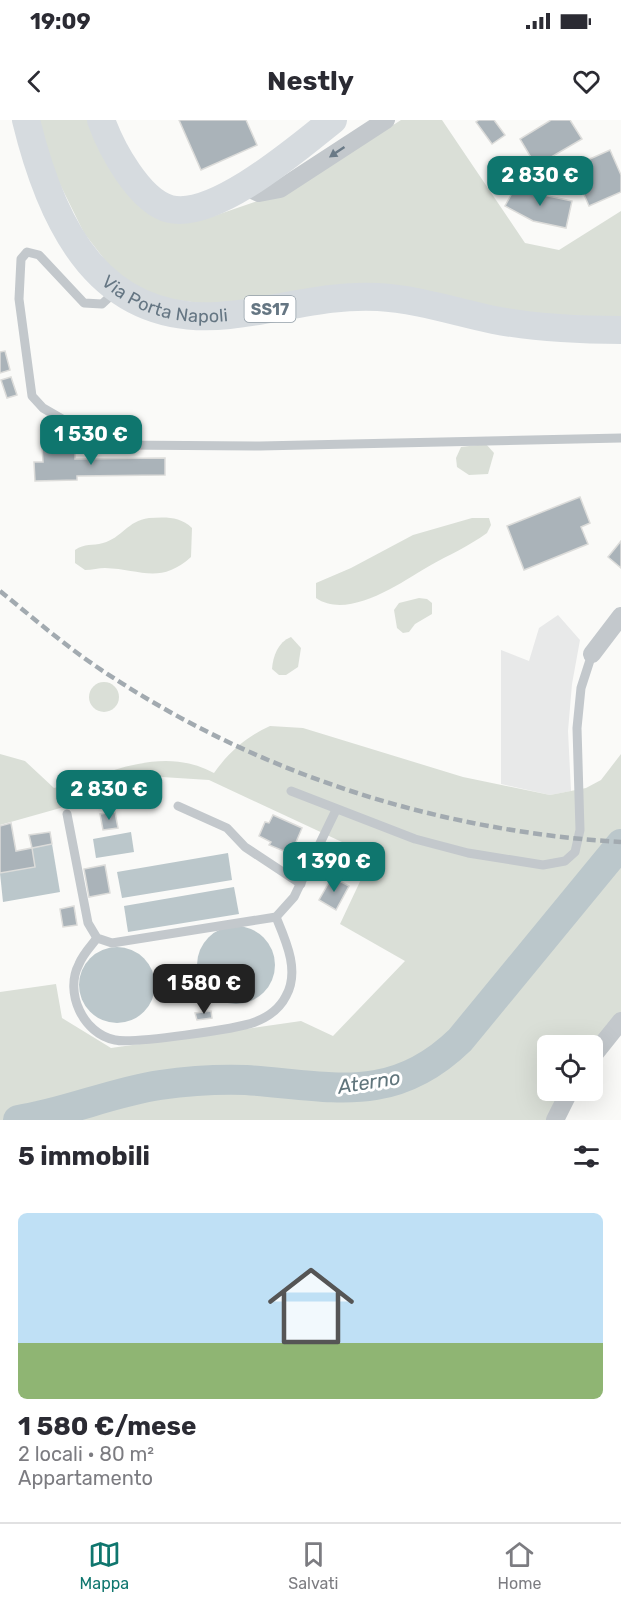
<!DOCTYPE html>
<html lang="it">
<meta charset="utf-8">
<style>
body{margin:0;font-family:Rubik,sans-serif;background:#f2f2f3;color:#2b2b33;height:100vh;display:flex;flex-direction:column;font-size:22px;white-space:nowrap}
*{box-sizing:border-box;margin:0}
p{font-size:20px;color:#7c7c81}
.icon{flex:none;width:33px;height:33px;fill:none;stroke:currentColor;stroke-width:2;stroke-linecap:round;stroke-linejoin:round}
.map{position:relative;height:1000px;overflow:hidden}
.details{display:flex;flex-direction:column;background:#fff;flex:1}
.details>*{flex:none}
.buttons{position:absolute;left:537px;top:915px;display:grid;gap:12px}
.buttons a{display:grid;place-items:center;width:66px;height:66px;border-radius:9px;background:#fff;box-shadow:0 6px 24px #0002;font-size:30px}
.price{position:absolute;translate:-50% -51px;padding:0 14px;border-radius:12px;background:#0f766e;color:#fff;font-size:20px;line-height:39px;filter:drop-shadow(0 2px 3px #0008)}
.price::after{content:'';position:absolute;left:50%;top:36px;width:18px;height:14px;margin-left:-9px;background:inherit;clip-path:polygon(0 0,100% 0,50% 100%)}
.price.on{background:#222;color:#fff}
ul{padding:0;list-style:none}
li{display:grid;align-content:center;gap:12px;height:318px;padding:0 18px}
li+li{border-top:2px solid #e1e1e2}
li span{display:grid;place-items:center;height:186px;border-radius:9px;color:#555}
li>.icon{margin-inline-start:auto}
span .icon{width:108px;height:108px;fill:#fffc;stroke-width:1}
li b{font-size:26px}
h2{display:flex;justify-content:space-between;align-items:center;height:72px;padding:0 18px;font-size:26px}
.status{display:flex;justify-content:space-between;align-items:center;height:42px;padding:0 30px;background:#fff;direction:ltr}
.status svg{height:16px;fill:currentColor}
header{display:flex;justify-content:space-between;align-items:center;height:78px;padding:0 18px;background:#fff;font-size:27px;font-weight:700}
.dock{display:flex;justify-content:space-around;align-items:center;height:84px;border-top:2px solid #e1e1e2;background:#fff;font-size:16px;color:#7c7c81}
.dock a{display:grid;justify-items:center;gap:3px}
.dock .on{color:#0f766e}
.map>svg:first-child{display:block}
.built{fill:#e8e9e9}
.green{fill:#dadfd7}
.water{fill:#bbc7cb}
.lines{fill:none;stroke-linecap:round;stroke-linejoin:round}
.river{stroke:#bbc7cb;stroke-width:30}
.building{fill:#aab3b9;stroke:#dcdcda;stroke-width:1.5}
.lane{stroke:#c3c8cc;stroke-width:9}
.street{stroke:#c3c8cc;stroke-width:18}
.primary{stroke:#d6dbdf;stroke-width:28}
.rail{stroke:#a2aab0;stroke-width:4.5;stroke-dasharray:9 4.5;stroke-linecap:butt}
.oneway{fill:#6a7a87}
.labels{text-anchor:middle;dominant-baseline:central;stroke-width:6;stroke-linejoin:round;paint-order:stroke}
.shield{fill:#fff;stroke:#939fa8;stroke-width:1.5}
.shield-label{font-size:16px;font-weight:bold;fill:#657683}
.street-label{font-size:18px;fill:#657683;stroke:#fff}
.water-label{font-size:20px;font-style:italic;fill:#60757c;stroke:#fff}
</style>
<div class="status"><b>19:09</b><svg viewBox="0 0 49 12"><path d="M0 12V9h3v3zM5 12V6h3v6zM10 12V3h3v9zM15 12V0h3v12zM26 1h20v11H26zM47 4h2v5h-2z"/></svg></div>
<header><svg class="icon" aria-label="back" viewBox="0 0 24 24"><path d="M15 5l-7 7 7 7"/></svg>Nestly<svg class="icon" aria-label="heart" viewBox="0 0 24 24"><path d="M12 20l-8-8c-3-5 5-10 8-4 3-6 11-1 8 4z"/></svg></header>
<div class="map">
<svg width="621" height="1000" viewBox="0 0 621 1000">
<rect width="100%" height="100%" fill="#fafaf8"/>
<polygon class="built" points="558,495 580,520 572,564 568,611 571,671 550,675 501,664 501,530 529,541 539,508"/>
<g class="green">
<polygon points="39,0 93,0 118,55 208,98 295,68 401,0 442,0 525,123 559,130 621,91 621,197 223,186 153,177 115,153 84,113 51,46"/>
<polygon points="486,324 494,333 488,354 469,355 457,347 456,338 461,327"/>
<path d="M149,398C165,397 180,396 192,408L191,437C160,465 140,449 105,448C99,448 92,450 85,450L75,443V430C85,423 92,426 103,423C122,418 127,401 149,398Z"/>
<path d="M472,398H489L491,405L487,413C469,426 449,435 431,445C403,461 349,501 316,478V463L351,448L413,415Z"/>
<polygon points="419,478 427,479 432,483 432,494 415,504 409,512 403,513 397,508 394,490 399,483"/>
<path d="M291,517L301,528L298,547L286,555H279L272,549C273,536 278,522 291,517Z"/>
<circle cx="104" cy="577" r="15"/>
<path d="M270,606L303,608L463,657L550,675L586,668L601,660L621,634V893L592,926H548V970L563,971L547,1000H0V872L56,864L62,898L111,928L301,901L333,916L405,841L340,804L372,736L209,660L146,656L103,676L0,705V634L25,641L54,668C108,655 160,624 214,653C229,632 246,617 270,606Z"/>
</g>
<g class="water">
<polygon points="131,712 134,732 96,738 93,719"/>
<polygon points="52,724 60,772 3,782 0,753 32,728"/>
<polygon points="228,733 232,760 122,778 117,752"/>
<polygon points="234,767 239,794 128,812 124,786"/>
<circle cx="236" cy="845" r="39"/>
<circle cx="117" cy="865" r="38"/>
</g>
<g class="lines">
<path class="river" d="M18,1000C66,993 112,972 160,965C188,961 218,959 246,960C331,966 392,986 460,920L621,724"/>
</g>
<g class="building">
<polygon points="179,0 246,0 257,25 201,50"/>
<polygon points="479,0 494,0 505,15 492,24 476,2"/>
<polygon points="551,0 570,0 582,19 536,46 520,19"/>
<polygon points="610,30 621,55 621,72 589,86 572,47"/>
<polygon points="518,62 539,74 572,81 566,108 533,101 505,86"/>
<polygon points="5,231 10,250 0,253 0,232"/>
<polygon points="11,257 17,275 7,278 1,260"/>
<polygon points="75,325 75,339 165,338 165,355 77,356 77,360 35,361 34,342 43,342 42,326"/>
<polygon points="580,377 590,403 581,407 588,424 524,450 507,406"/>
<polygon points="621,421 621,448 608,437"/>
<polygon points="115,692 118,708 103,710 100,694"/>
<polygon points="273,695 302,708 291,734 269,725 271,722 259,716 265,702 269,703"/>
<polygon points="11,703 16,731 32,728 35,747 0,753 0,706"/>
<polygon points="50,712 52,724 32,728 29,715"/>
<polygon points="105,745 110,773 89,777 84,749"/>
<polygon points="332,757 349,766 336,790 319,780"/>
<polygon points="74,786 77,805 63,807 60,789"/>
<polygon points="211,891 212,898 197,900 195,893"/>
</g>
<g class="lines">
<g class="lane">
<polyline points="116,171 102,184 84,183 39,135 27,132 21,139 19,179 32,276 43,288 100,321 115,325 260,326 621,318"/>
<polyline points="291,671 415,719 468,733 543,745 565,741 575,732 580,710 577,608 581,568 592,534"/>
<polyline points="178,686 227,708 245,727 301,764"/>
<polyline points="67,694 88,803 97,818 112,823 276,797 294,777 336,690"/>
<path d="M97,818C91,826 83,834 79,844C64,872 83,914 115,920C133,924 237,909 255,902C268,897 280,888 286,876C300,851 286,821 276,797"/>
</g>
<g class="street">
<polyline points="244,66 259,73 280,69 386,0"/>
<polyline points="592,534 621,496"/>
<polyline points="592,937 621,901"/>
<polyline points="555,1000 570,970"/>
</g>
<g class="primary">
<path id="s1" d="M26,0C52,107 101,209 229,195C279,190 328,174 378,177C417,179 456,192 494,200C536,208 578,210 621,210"/>
<path d="M101,0C111,28 139,81 170,89C215,100 299,27 333,0"/>
</g>
<path class="rail" d="M0,471C32,497 63,524 97,547C252,652 434,711 621,722"/>
</g>
<defs><path id="oneway-solid" d="M-6-.8H1V-3.2L6.5 0L1 3.2V.8H-6Z" transform="scale(1.5)"/></defs>
<use class="oneway" href="#oneway-solid" transform="translate(337 32) rotate(146)"/>
<g class="labels">
<rect class="shield" x="244.5" y="176" width="51" height="26" rx="4.5"/>
<g class="shield-label">
<text x="270" y="189">SS17</text>
</g>
<g class="street-label">
<text stroke="none"><textPath href="#s1" startOffset="246">Via Porta Napoli</textPath></text>
</g>
<g class="water-label">
<text transform="translate(369 962) rotate(-9)">Aterno</text>
</g>
</g>
</svg>
<div class="buttons">
<a><svg class="icon" aria-label="locate" viewBox="0 0 24 24"><circle cx="12" cy="12" r="6"/><path d="M12 2v4M12 18v4M2 12h4M18 12h4"/></svg></a>
</div>
<b class="price" style="left:540px;top:87px">2 830 €</b>
<b class="price" style="left:91px;top:346px">1 530 €</b>
<b class="price" style="left:109px;top:701px">2 830 €</b>
<b class="price" style="left:334px;top:773px">1 390 €</b>
<b class="price on" style="left:204px;top:895px">1 580 €</b>
</div>
<section class="details">
<h2>5 immobili<svg class="icon" aria-label="filters" viewBox="0 0 24 24"><path d="M4 7h16M4 17h16"/><circle cx="9" cy="7" r="2"/><circle cx="15" cy="17" r="2"/></svg></h2>
<ul>
<li><span style="background:linear-gradient(#bfe0f5 70%,#8fb573 0)"><svg class="icon" aria-label="home" viewBox="0 0 24 24"><path d="M3 11l9-7 9 7M6 9v11h12V9"/></svg></span><div><b>1 580 €/mese</b><p>2 locali · 80 m²</p><p>Appartamento</p></div></li>
</ul>
</section>
<nav class="dock">
<a class="on"><svg class="icon" aria-label="map" viewBox="0 0 24 24"><path d="M3 6l6-2 6 2 6-2v14l-6 2-6-2-6 2zM9 4v14M15 6v14"/></svg>Mappa</a>
<a><svg class="icon" aria-label="saved" viewBox="0 0 24 24"><path d="M7 4h10v16l-5-4-5 4z"/></svg>Salvati</a>
<a><svg class="icon" aria-label="home" viewBox="0 0 24 24"><path d="M3 11l9-7 9 7M6 9v11h12V9"/></svg>Home</a>
</nav>
